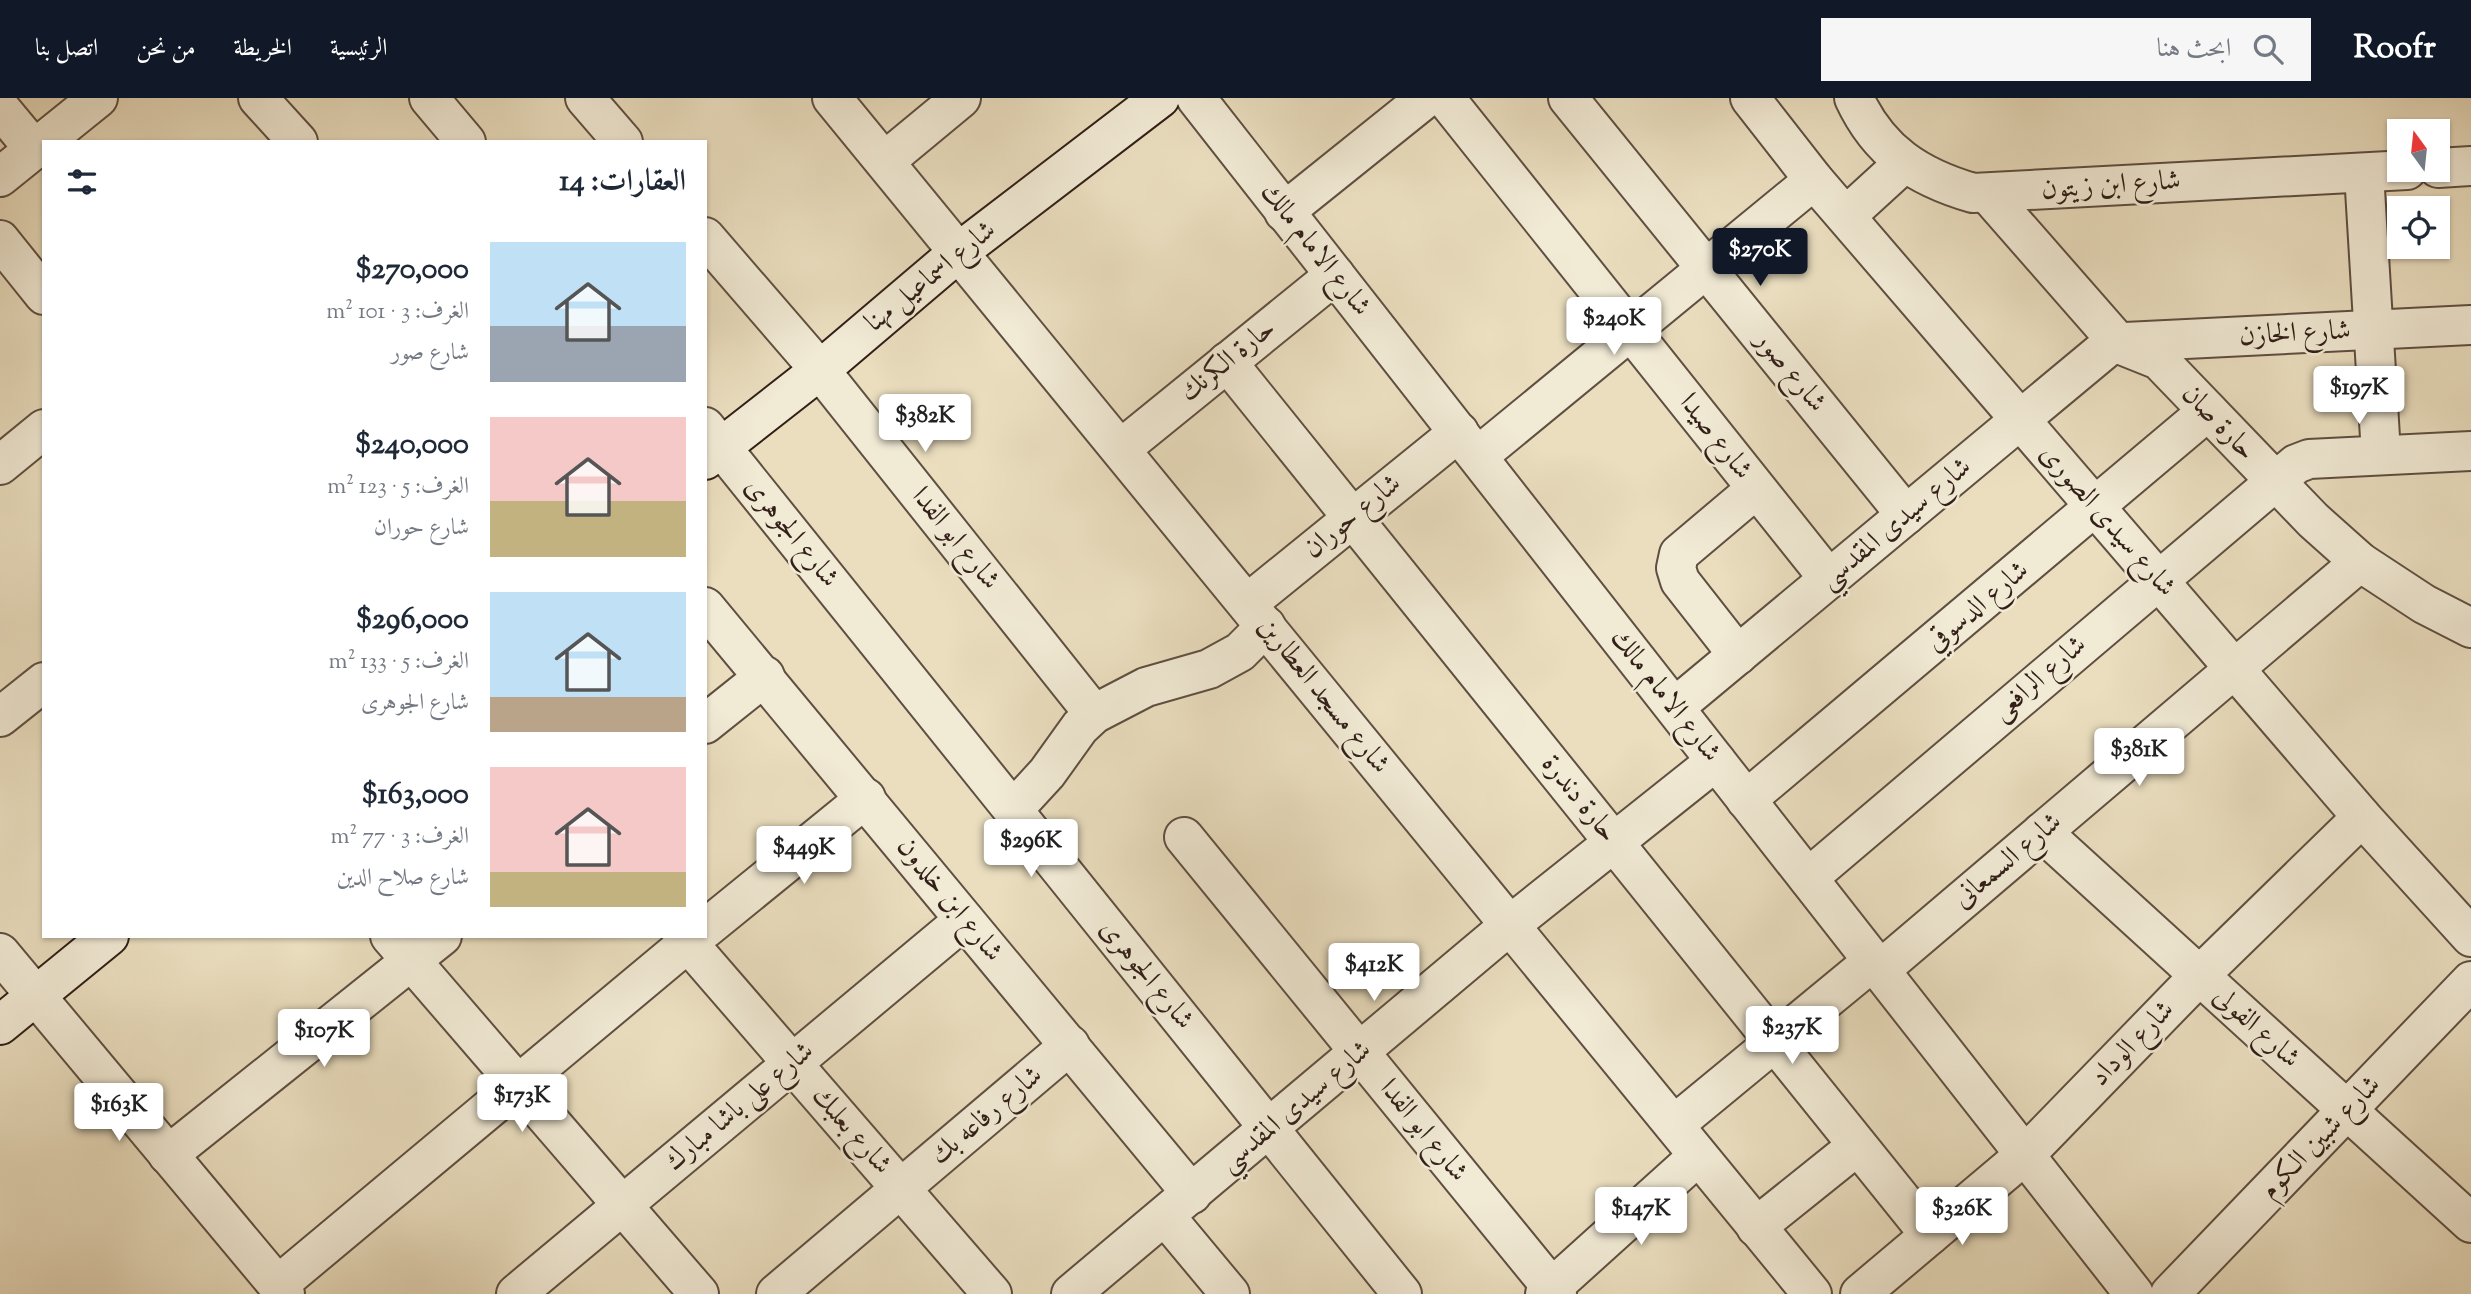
<!DOCTYPE html>
<html lang="ar">
<meta charset="utf-8">
<style>
body{margin:0;font-family:"Sorts Mill Goudy",Amiri,serif;background:#f6f6f7;color:#1f2937;direction:rtl;height:100vh;display:flex;flex-direction:column;font-size:26px;white-space:nowrap}
*{box-sizing:border-box;margin:0}
p{font-size:23px;color:#747a83}
.icon{flex:none;width:38px;height:38px;fill:none;stroke:currentColor;stroke-width:2;stroke-linecap:round;stroke-linejoin:round}
.map{position:relative;flex:1;overflow:hidden;direction:ltr}
.details{position:absolute;left:42px;top:42px;width:665px;height:798px;display:flex;flex-direction:column;background:#fff;border-radius:0px;box-shadow:0 2px 5px #0004;direction:rtl}
.details>*{flex:none}
.needle{width:46px;rotate:345deg}
.tools{position:absolute;left:2387px;top:21px;display:grid;gap:14px}
.tools a{display:grid;place-items:center;width:63px;height:63px;border-radius:0px;background:#fff;box-shadow:0 2px 5px #0004;font-size:35px}
.price{position:absolute;translate:-50% -60px;padding:0 16px;border-radius:7px;background:#fff;color:#222;font-size:23px;line-height:46px;filter:drop-shadow(0 2px 4px #0008)}
.price::after{content:'';position:absolute;left:50%;top:42px;width:21px;height:16px;margin-left:-10px;background:inherit;clip-path:polygon(0 0,100% 0,50% 100%)}
.price.selected{background:#111827;color:#fff}
ul{padding:0;list-style:none}
li{display:flex;align-items:center;gap:21px;height:175px;padding:0 21px}
li span{display:grid;place-items:center;flex:none;width:196px;height:140px;border-radius:0px;color:#555}
li>.icon{margin-inline-start:auto}
span .icon{width:84px;height:84px;fill:#fffc;stroke-width:1}
li b{font-size:30px}
h2{display:flex;justify-content:space-between;align-items:center;height:84px;padding:0 21px;font-size:30px}
header{display:flex;align-items:center;gap:42px;box-sizing:border-box;height:98px;padding:0 35px;background:#111827;color:#fff}
header strong{font-size:33px}
nav{display:flex;gap:38px;margin-inline-start:auto;font-size:24px}
.search{width:490px;height:63px;background:#f6f6f7;display:flex;align-items:center;gap:18px;box-sizing:border-box;padding:0 24px;border-radius:0px;color:#747a83;font-size:26px}
.map>svg:first-child{display:block}
.lines{fill:none;stroke-linecap:round;stroke-linejoin:round}
.street-casing{stroke:#5f4f42;stroke-width:42}
.secondary-casing{stroke:#311f18;stroke-width:42}
.street{stroke:#f1ead5;stroke-width:38}
.secondary{stroke:#f1ead5;stroke-width:38}
.labels{text-anchor:middle;dominant-baseline:central;stroke-width:5;stroke-linejoin:round;paint-order:stroke}
.street-label{font-size:28px;fill:#311f18;stroke:#f1ead5}
</style>
<header>
<strong>Roofr</strong>
<div class="search"><svg class="icon" aria-label="search" viewBox="0 0 24 24"><circle cx="10" cy="10" r="6"/><path d="M15 15l6 6"/></svg>ابحث هنا</div>
<nav><a>الرئيسية</a><a>الخريطة</a><a>من نحن</a><a>اتصل بنا</a></nav>
</header>
<div class="map">
<svg width="2471" height="1196" viewBox="0 0 2471 1196">
<rect width="100%" height="100%" fill="#eadebf"/>
<filter id="stains"><feTurbulence type="fractalNoise" baseFrequency=".00286" numOctaves="4"/><feColorMatrix values="0 0 0 0 .2 0 0 0 0 .09 0 0 0 0 .02 0 0 0 .5 -.17"/></filter>
<radialGradient id="worn" r=".72"><stop offset=".6" stop-color="#630" stop-opacity="0"/><stop offset="1" stop-color="#630" stop-opacity=".3"/></radialGradient>
<g class="lines">
<defs>
<g id="street">
<polyline points="258,0 298,44"/>
<polyline points="429,0 466,44"/>
<polyline points="585,0 623,44"/>
<polyline points="832,0 1812,1196"/>
<polyline points="1196,0 2134,1196"/>
<polyline points="1445,0 1829,481"/>
<polyline points="1568,0 1906,417"/>
<polyline points="1750,0 1814,82 2362,719 2471,839"/>
<path d="M1854,0C1879,54 1918,79 1973,95L2407,72"/>
<polyline points="0,10 34,51"/>
<polyline points="885,63 961,0"/>
<polyline points="2438,70 2471,68"/>
<polyline points="2364,75 2381,356"/>
<polyline points="0,79 98,0"/>
<polyline points="1988,96 2116,242 2124,248 2159,262 2313,422 2360,464 2424,506 2471,530"/>
<polyline points="1284,114 1426,0"/>
<polyline points="1846,118 1904,65"/>
<polyline points="705,139 820,272 1094,616"/>
<polyline points="0,142 44,197"/>
<polyline points="2125,244 2471,227"/>
<polyline points="1227,264 1930,1137"/>
<polyline points="705,329 1402,1196"/>
<polyline points="1122,350 1335,177"/>
<polyline points="1478,358 1814,82"/>
<polyline points="0,367 44,331"/>
<polyline points="1248,505 1459,334"/>
<polyline points="705,509 1192,1096"/>
<polyline points="1738,557 1680,483 1676,470 1679,456 1756,391"/>
<polyline points="1675,609 2116,242"/>
<polyline points="0,619 44,584"/>
<polyline points="705,626 765,578"/>
<polyline points="1746,702 2208,313"/>
<polyline points="1013,712 1047,675 1080,629 1094,616 1146,589 1209,571 1240,554 1266,528"/>
<polyline points="2042,734 2471,1125"/>
<polyline points="1184,739 1557,1196"/>
<polyline points="1808,780 2296,366 2309,361 2471,353"/>
<polyline points="705,831 866,700"/>
<polyline points="390,838 699,1196"/>
<polyline points="682,838 992,1196"/>
<polyline points="0,855 285,1196"/>
<polyline points="1880,872 2360,464"/>
<polyline points="1674,1027 1873,863"/>
<polyline points="168,1057 442,838"/>
<polyline points="1165,1118 1230,1196"/>
<polyline points="1756,1129 1857,1048"/>
<polyline points="278,1187 696,838"/>
<polyline points="516,1196 964,822"/>
<polyline points="776,1196 1070,947"/>
<polyline points="1071,1196 1510,827 1716,663"/>
<polyline points="1545,1196 1698,1058"/>
<polyline points="1860,1196 2026,1056 2199,878 2362,719"/>
<polyline points="2170,1196 2471,883"/>
</g>
<g id="secondary">
<polyline points="705,362 820,272 960,153 1160,0"/>
<polyline points="0,927 109,838"/>
</g>
</defs>
<use href="#street" class="street-casing"/>
<use href="#secondary" class="secondary-casing"/>
<use href="#street" class="street"/>
<use href="#secondary" class="secondary"/>
</g>
<g class="labels">
<g class="street-label">
<text transform="translate(2111 88) rotate(-4)">شارع ابن زيتون</text>
<text transform="translate(1315 152) rotate(52)">شارع الامام مالك</text>
<text transform="translate(931 179) rotate(-39)">شارع اسماعيل مهنا</text>
<text transform="translate(2295 236) rotate(-3)">شارع الخازن</text>
<text transform="translate(1228 263) rotate(-39)">حارة الكرنك</text>
<text transform="translate(1790 274) rotate(51)">شارع صور</text>
<text transform="translate(2218 325) rotate(46)">حارة صان</text>
<text transform="translate(1715 339) rotate(52)">شارع صيدا</text>
<text transform="translate(1353 419) rotate(-39)">شارع حوران</text>
<text transform="translate(2107 423) rotate(49)">شارع سيدى الصورى</text>
<text transform="translate(1896 426) rotate(-40)">شارع سيدى المقدسي</text>
<text transform="translate(791 435) rotate(51)">شارع الجوهرى</text>
<text transform="translate(955 441) rotate(51)">شارع ابو الفدا</text>
<text transform="translate(1978 509) rotate(-40)">شارع الدسوقي</text>
<text transform="translate(2040 581) rotate(-41)">شارع الرافعى</text>
<text transform="translate(1323 598) rotate(51)">شارع مسجد العطارين</text>
<text transform="translate(1665 598) rotate(52)">شارع الامام مالك</text>
<text transform="translate(1579 701) rotate(51)">حارة دندرة</text>
<text transform="translate(2008 763) rotate(-40)">شارع السمعانى</text>
<text transform="translate(949 802) rotate(51)">شارع ابن خلدون</text>
<text transform="translate(1146 877) rotate(51)">شارع الجوهرى</text>
<text transform="translate(2256 930) rotate(42)">شارع الفولى</text>
<text transform="translate(2133 946) rotate(-46)">شارع الوداد</text>
<text transform="translate(740 1009) rotate(-40)">شارع على باشا مبارك</text>
<text transform="translate(1296 1009) rotate(-40)">شارع سيدى المقدسي</text>
<text transform="translate(987 1018) rotate(-40)">شارع رفاعه بك</text>
<text transform="translate(851 1033) rotate(49)">شارع بعلبك</text>
<text transform="translate(1423 1033) rotate(51)">شارع ابو الفدا</text>
<text transform="translate(2321 1040) rotate(-46)">شارع شبين الكوم</text>
</g>
</g>
<rect width="100%" height="100%" filter="url(#stains)"/>
<rect width="100%" height="100%" fill="url(#worn)"/>
</svg>
<div class="tools">
<a><svg class="needle" viewBox="-14 -14 28 28"><path d="M0-13l5 13h-10z" fill="#e53935"/><path d="M0 13l5-13h-10z" fill="#747a83"/></svg></a>
<a><svg class="icon" aria-label="locate" viewBox="0 0 24 24"><circle cx="12" cy="12" r="6"/><path d="M12 2v4M12 18v4M2 12h4M18 12h4"/></svg></a>
</div>
<b class="price selected" style="left:1760px;top:190px">$270K</b>
<b class="price" style="left:1614px;top:259px">$240K</b>
<b class="price" style="left:2359px;top:328px">$197K</b>
<b class="price" style="left:925px;top:356px">$382K</b>
<b class="price" style="left:2139px;top:690px">$381K</b>
<b class="price" style="left:1031px;top:781px">$296K</b>
<b class="price" style="left:804px;top:788px">$449K</b>
<b class="price" style="left:1374px;top:905px">$412K</b>
<b class="price" style="left:1792px;top:968px">$237K</b>
<b class="price" style="left:324px;top:971px">$107K</b>
<b class="price" style="left:522px;top:1036px">$173K</b>
<b class="price" style="left:119px;top:1045px">$163K</b>
<b class="price" style="left:1641px;top:1149px">$147K</b>
<b class="price" style="left:1962px;top:1149px">$326K</b>
<section class="details">
<h2>العقارات: 14<svg class="icon" aria-label="filters" viewBox="0 0 24 24"><path d="M4 7h16M4 17h16"/><circle cx="9" cy="7" r="2"/><circle cx="15" cy="17" r="2"/></svg></h2>
<ul>
<li><span style="background:linear-gradient(#bfe0f5 60%,#9aa5b1 0)"><svg class="icon" aria-label="home" viewBox="0 0 24 24"><path d="M3 11l9-7 9 7M6 9v11h12V9"/></svg></span><div><b>$270,000</b><p>الغرف: 3 · 101 m²</p><p>شارع صور</p></div></li>
<li><span style="background:linear-gradient(#f6c9c9 60%,#c2b280 0)"><svg class="icon" aria-label="home" viewBox="0 0 24 24"><path d="M3 11l9-7 9 7M6 9v11h12V9"/></svg></span><div><b>$240,000</b><p>الغرف: 5 · 123 m²</p><p>شارع حوران</p></div></li>
<li><span style="background:linear-gradient(#bfe0f5 75%,#b9a48a 0)"><svg class="icon" aria-label="home" viewBox="0 0 24 24"><path d="M3 11l9-7 9 7M6 9v11h12V9"/></svg></span><div><b>$296,000</b><p>الغرف: 5 · 133 m²</p><p>شارع الجوهرى</p></div></li>
<li><span style="background:linear-gradient(#f6c9c9 75%,#c2b280 0)"><svg class="icon" aria-label="home" viewBox="0 0 24 24"><path d="M3 11l9-7 9 7M6 9v11h12V9"/></svg></span><div><b>$163,000</b><p>الغرف: 3 · 77 m²</p><p>شارع صلاح الدين</p></div></li>
</ul>
</section>
</div>
